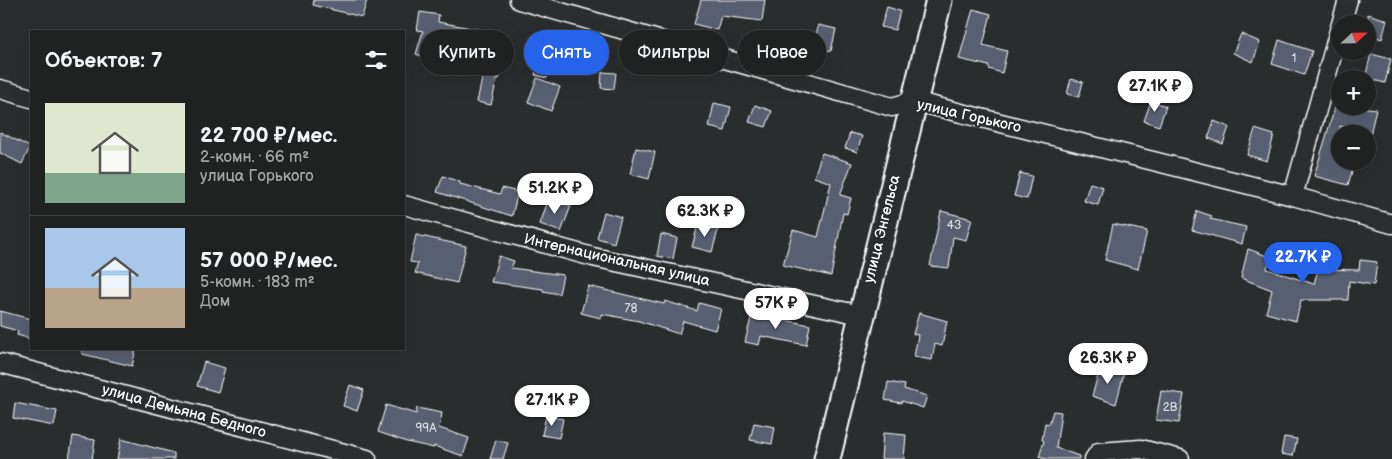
<!DOCTYPE html>
<html lang="ru">
<meta charset="utf-8">
<style>
body{margin:0;font-family:"Balsamiq Sans",sans-serif;background:#2d2f2f;color:#f1f3f6;height:100vh;display:flex;flex-direction:column;font-size:19px;white-space:nowrap}
*{box-sizing:border-box;margin:0}
p{font-size:16px;color:#a2a4a5}
.icon{flex:none;width:28px;height:28px;fill:none;stroke:currentColor;stroke-width:2;stroke-linecap:round;stroke-linejoin:round}
.map{position:relative;flex:1;overflow:hidden}
.drawer{position:absolute;left:30px;top:30px;width:375px;height:320px;display:flex;flex-direction:column;background:#202222;border-radius:0px;box-shadow:0 5px 20px #0002,0 0 0 1px #3d3f40}
.drawer>*{flex:none}
.banner{position:absolute;left:420px;top:30px;width:475px;height:45px;display:flex;gap:10px}
.needle{width:32px;rotate:68deg}
.tools{position:absolute;left:1331px;top:15px;display:grid;gap:10px}
.tools a{display:grid;place-items:center;width:45px;height:45px;border-radius:50%;background:#202222;box-shadow:0 5px 20px #0002,0 0 0 1px #3d3f40;font-size:25px}
.price{position:absolute;translate:-50% -42px;padding:0 11px;border-radius:18px;background:#fff;color:#222;font-size:16px;line-height:32px;filter:drop-shadow(0 1px 2px #0008)}
.price::after{content:'';position:absolute;left:50%;top:30px;width:15px;height:11px;margin-left:-8px;background:inherit;clip-path:polygon(0 0,100% 0,50% 100%)}
.price.active{background:#2563eb;color:#fff}
ul{padding:0;list-style:none}
li{display:flex;align-items:center;gap:15px;height:125px;padding:0 15px}
li+li{border-top:1px solid #3d3f40}
li span{display:grid;place-items:center;flex:none;width:140px;height:100px;border-radius:0px;color:#555}
li>.icon{margin-inline-start:auto}
span .icon{width:60px;height:60px;fill:#fffc;stroke-width:1}
li b{font-size:21px}
h2{display:flex;justify-content:space-between;align-items:center;height:60px;padding:0 15px;font-size:21px}
.tag{padding:0 18px;border-radius:22px;background:#202222;box-shadow:0 5px 20px #0002,0 0 0 1px #3d3f40;font-size:18px;line-height:45px}
.tag.active{background:#2563eb;color:#fff}
.map>svg:first-child{display:block}
.building{fill:#585e70;stroke:#fff}
.lines{fill:none;stroke-linecap:round;stroke-linejoin:round}
.street-casing{stroke:#fff;stroke-width:21}
.secondary-casing{stroke:#fff;stroke-width:29}
.street{stroke:#2a2d2e;stroke-width:18}
.secondary{stroke:#2a2d2e;stroke-width:25}
.labels{text-anchor:middle;dominant-baseline:central;stroke-width:4.5;stroke-linejoin:round;paint-order:stroke}
.number-label{font-size:12px;fill:#d5d7db}
.street-label{font-size:15px;fill:#fff;stroke:#2a2d2e}
</style>
<div class="map">
<svg width="1392" height="459" viewBox="0 0 1392 459">
<rect width="100%" height="100%" fill="#2a2d2e"/>
<filter id="ink" filterUnits="userSpaceOnUse"><feTurbulence type="fractalNoise" baseFrequency=".02" numOctaves="2"/><feDisplacementMap in="SourceGraphic" scale="10" xChannelSelector="R" yChannelSelector="G"/><feConvolveMatrix kernelMatrix="1 2 1 2 8 2 1 2 1" color-interpolation-filters="sRGB"/></filter>
<g filter="url(#ink)">
<g class="building">
<polygon points="314,0 367,0 362,17 313,5"/>
<polygon points="701,0 765,0 762,21 721,16 717,30 694,24"/>
<polygon points="887,7 900,11 895,30 881,27"/>
<polygon points="973,9 991,14 983,45 1007,51 1002,73 989,69 989,66 959,59"/>
<polygon points="420,12 439,15 438,22 488,31 484,49 435,41 430,59 416,54 423,31 417,30"/>
<polygon points="1368,14 1387,20 1382,39 1368,34"/>
<polygon points="818,25 836,29 831,51 814,47"/>
<polygon points="1241,34 1260,42 1253,62 1233,53"/>
<polygon points="1279,40 1312,51 1304,75 1272,64"/>
<polygon points="543,46 555,49 547,78 535,75"/>
<polygon points="488,51 507,58 499,79 497,79 491,105 477,102 483,74 480,72"/>
<polygon points="1371,54 1391,59 1385,83 1365,78"/>
<polygon points="602,72 616,73 614,89 601,88"/>
<polygon points="537,78 560,87 551,111 528,102"/>
<polygon points="1071,79 1083,82 1079,97 1067,94"/>
<polygon points="1151,101 1166,106 1159,126 1144,121"/>
<polygon points="714,103 731,107 725,131 709,127"/>
<polygon points="1336,104 1376,109 1370,135 1340,126 1340,161 1355,161 1348,185 1314,176"/>
<polygon points="755,105 772,111 766,127 749,122"/>
<polygon points="1214,121 1229,127 1223,144 1208,138"/>
<polygon points="1255,129 1274,135 1267,161 1247,155"/>
<polygon points="0,132 30,147 22,164 0,153"/>
<polygon points="850,133 862,136 857,152 845,148"/>
<polygon points="636,148 655,152 649,179 630,174"/>
<polygon points="822,153 852,163 840,195 851,198 847,214 843,213 831,276 783,265 793,230 818,237 831,183 814,177"/>
<polygon points="1020,173 1032,176 1027,199 1014,196"/>
<polygon points="443,176 460,182 460,184 500,194 502,188 518,192 512,216 437,192"/>
<polygon points="1090,183 1103,187 1098,205 1084,201"/>
<polygon points="549,198 571,206 561,232 540,224"/>
<polygon points="941,211 972,219 966,240 953,237 949,268 930,266"/>
<polygon points="1197,211 1212,216 1210,219 1246,227 1242,244 1192,230"/>
<polygon points="604,212 621,217 614,243 597,238"/>
<polygon points="698,224 718,230 712,252 692,247"/>
<polygon points="1113,224 1147,231 1138,269 1105,260"/>
<polygon points="661,234 677,238 673,259 657,256"/>
<polygon points="416,235 466,246 457,283 415,273 418,263 410,262"/>
<polygon points="1248,249 1270,257 1267,269 1314,284 1318,269 1359,270 1360,260 1377,262 1374,285 1349,281 1348,300 1301,300 1296,321 1266,313 1272,290 1241,278"/>
<polygon points="499,256 514,261 511,268 563,275 559,294 543,291 543,289 491,282"/>
<polygon points="588,286 664,304 665,301 697,311 699,303 721,309 715,330 683,321 679,334 639,321 602,314 601,318 581,313"/>
<polygon points="753,310 770,314 769,317 810,325 806,345 761,336 759,345 745,342"/>
<polygon points="0,311 31,319 31,339 17,335 18,331 0,326"/>
<polygon points="919,313 947,321 942,346 935,344 932,360 914,357 918,335 913,334"/>
<polygon points="83,349 136,349 132,366 82,354"/>
<polygon points="204,362 225,368 218,392 197,386"/>
<polygon points="1101,365 1124,373 1116,404 1092,396"/>
<polygon points="888,382 905,385 904,389 927,396 923,408 902,401 901,403 885,400"/>
<polygon points="350,385 364,390 357,411 343,406"/>
<polygon points="1161,391 1184,394 1179,423 1156,420"/>
<polygon points="15,403 57,411 54,426 13,418"/>
<polygon points="386,405 416,414 417,408 442,413 439,428 469,438 463,456 434,446 434,448 407,442 378,432"/>
<polygon points="1053,411 1061,412 1056,448 1079,456 1079,459 1046,459 1039,457 1044,441 1042,440 1045,423 1049,424"/>
<polygon points="546,416 563,419 559,438 542,435"/>
<polygon points="754,423 775,427 772,444 750,440"/>
<polygon points="883,433 906,435 904,459 881,459"/>
<polygon points="73,436 95,440 92,459 69,459"/>
<polygon points="1284,437 1297,439 1293,456 1281,454"/>
<polygon points="121,439 174,453 174,459 117,459"/>
<polygon points="496,440 508,443 503,459 490,459"/>
</g>
<g class="lines">
<defs>
<g id="street">
<polyline points="519,0 892,107 913,101 1293,196 1392,224"/>
<polyline points="1341,24 1348,0"/>
<polyline points="0,89 31,98"/>
<polyline points="1293,196 1340,27"/>
<polyline points="404,205 593,257 861,315"/>
<polyline points="0,363 367,459"/>
<polyline points="1094,459 1099,452 1141,449 1180,459"/>
</g>
<polyline id="secondary" points="827,459 939,0"/>
</defs>
<use href="#street" class="street-casing"/>
<use href="#secondary" class="secondary-casing"/>
<use href="#street" class="street"/>
<use href="#secondary" class="secondary"/>
</g>
</g>
<g class="labels">
<g class="number-label">
<text x="1294" y="58">1</text>
<text x="954" y="225">43</text>
<text x="631" y="308">78</text>
<text x="1170" y="407">2В</text>
<text x="426" y="428">99А</text>
</g>
<g class="street-label">
<text transform="translate(969 116) rotate(13)">улица Горького</text>
<text transform="translate(882 229) rotate(-76)">улица Энгельса</text>
<text transform="translate(617 260) rotate(13)">Интернациональная улица</text>
<text transform="translate(184 411) rotate(15)">улица Демьяна Бедного</text>
</g>
</g>
</svg>
<div class="tools">
<a><svg class="needle" viewBox="-14 -14 28 28"><path d="M0-13l5 13h-10z" fill="#e53935"/><path d="M0 13l5-13h-10z" fill="#a2a4a5"/></svg></a>
<a>+</a>
<a>−</a>
</div>
<b class="price" style="left:1155px;top:113px">27.1K ₽</b>
<b class="price" style="left:555px;top:215px">51.2K ₽</b>
<b class="price" style="left:705px;top:238px">62.3K ₽</b>
<b class="price active" style="left:1303px;top:284px">22.7K ₽</b>
<b class="price" style="left:776px;top:330px">57K ₽</b>
<b class="price" style="left:1108px;top:385px">26.3K ₽</b>
<b class="price" style="left:552px;top:427px">27.1K ₽</b>
<div class="banner">
<a class="tag">Купить</a>
<a class="tag active">Снять</a>
<a class="tag">Фильтры</a>
<a class="tag">Новое</a>
</div>
<section class="drawer">
<h2>Объектов: 7<svg class="icon" aria-label="filters" viewBox="0 0 24 24"><path d="M4 7h16M4 17h16"/><circle cx="9" cy="7" r="2"/><circle cx="15" cy="17" r="2"/></svg></h2>
<ul>
<li><span style="background:linear-gradient(#dfe7d0 70%,#7fa58c 0)"><svg class="icon" aria-label="home" viewBox="0 0 24 24"><path d="M3 11l9-7 9 7M6 9v11h12V9"/></svg></span><div><b>22 700 ₽/мес.</b><p>2-комн. · 66 m²</p><p>улица Горького</p></div></li>
<li><span style="background:linear-gradient(#a9c7e8 60%,#b9a48a 0)"><svg class="icon" aria-label="home" viewBox="0 0 24 24"><path d="M3 11l9-7 9 7M6 9v11h12V9"/></svg></span><div><b>57 000 ₽/мес.</b><p>5-комн. · 183 m²</p><p>Дом</p></div></li>
</ul>
</section>
</div>
